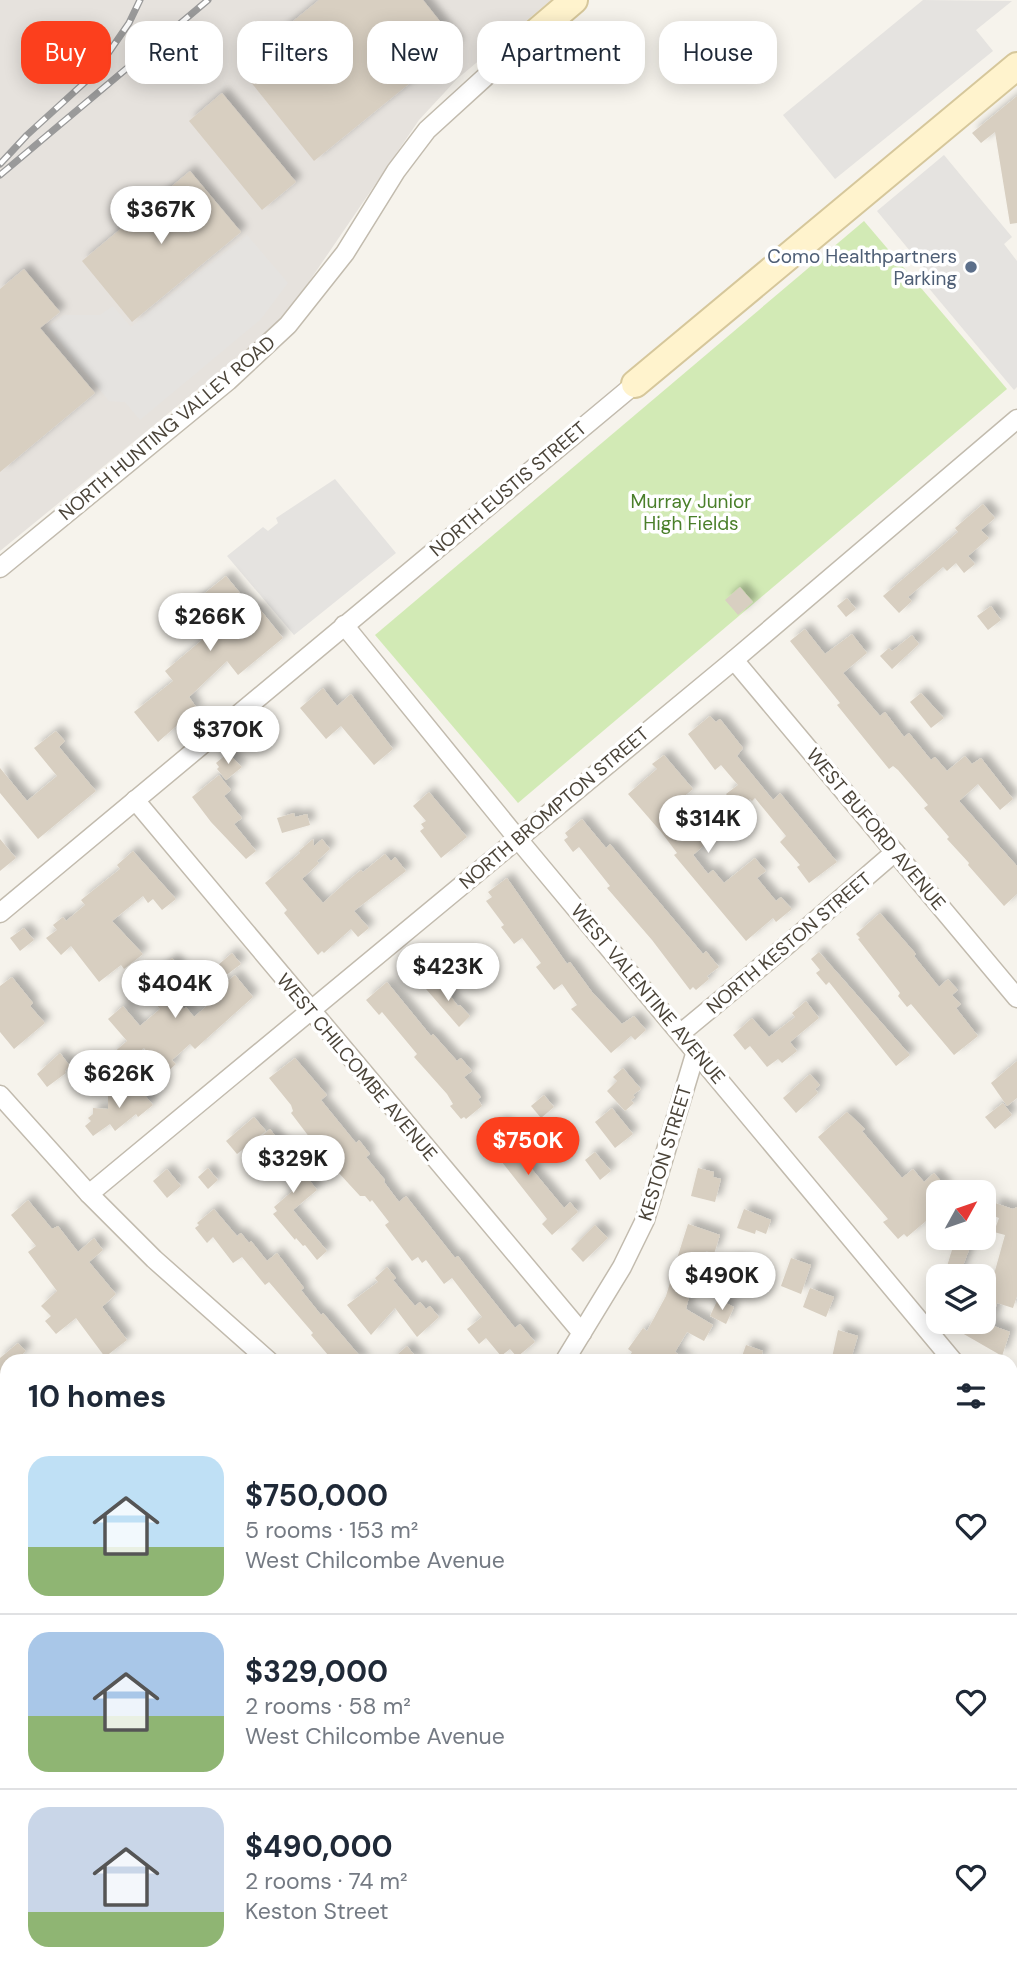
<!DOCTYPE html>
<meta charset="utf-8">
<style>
body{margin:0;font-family:"DM Sans",sans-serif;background:#f6f6f7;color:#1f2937;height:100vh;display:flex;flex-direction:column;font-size:26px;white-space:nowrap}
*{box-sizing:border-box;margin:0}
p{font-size:23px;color:#747a83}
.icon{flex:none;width:38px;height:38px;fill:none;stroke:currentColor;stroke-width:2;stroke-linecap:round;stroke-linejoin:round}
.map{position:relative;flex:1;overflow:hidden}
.side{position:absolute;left:0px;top:1354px;width:1018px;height:625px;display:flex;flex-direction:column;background:#fff;border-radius:21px 21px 0 0;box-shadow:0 4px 18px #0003}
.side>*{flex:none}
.top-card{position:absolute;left:21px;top:21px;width:976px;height:63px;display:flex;gap:14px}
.needle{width:46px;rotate:50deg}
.fabs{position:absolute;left:926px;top:1180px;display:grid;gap:14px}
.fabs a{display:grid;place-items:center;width:70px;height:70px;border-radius:14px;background:#fff;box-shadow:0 4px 18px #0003;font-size:35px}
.price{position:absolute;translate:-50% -60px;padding:0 16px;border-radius:24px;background:#fff;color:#222;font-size:23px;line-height:46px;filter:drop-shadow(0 2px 4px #0008)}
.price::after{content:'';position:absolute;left:50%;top:42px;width:21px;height:16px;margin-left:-10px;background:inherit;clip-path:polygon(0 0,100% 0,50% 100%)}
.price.current{background:#fc3f1d;color:#fff}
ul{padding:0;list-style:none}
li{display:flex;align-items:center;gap:21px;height:175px;padding:0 28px}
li+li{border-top:2px solid #e0e1e3}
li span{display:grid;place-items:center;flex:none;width:196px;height:140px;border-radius:21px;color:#555}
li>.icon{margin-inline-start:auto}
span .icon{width:84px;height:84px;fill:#fffc;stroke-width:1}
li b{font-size:30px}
h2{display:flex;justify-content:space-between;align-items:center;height:84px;padding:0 28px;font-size:30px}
.tag{padding:0 24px;border-radius:21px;background:#fff;box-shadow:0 4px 18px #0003;font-size:24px;line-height:63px}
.tag.current{background:#fc3f1d;color:#fff}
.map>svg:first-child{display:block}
.commercial{fill:#f7ead8}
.industrial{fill:#e6e2dd}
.green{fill:#d2eab5}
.parking{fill:#e5e3e0}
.building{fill:#d8cfc1;filter:url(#shadow)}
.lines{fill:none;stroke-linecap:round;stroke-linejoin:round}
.street-casing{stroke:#c2bbae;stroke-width:21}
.secondary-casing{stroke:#d6c79b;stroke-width:30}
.street{stroke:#fff;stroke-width:18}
.secondary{stroke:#fff3cd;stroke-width:26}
.rail-casing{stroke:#9a9a9a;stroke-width:7}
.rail{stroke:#fff;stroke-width:4.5;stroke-dasharray:13;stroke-linecap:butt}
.service-dot{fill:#5c6f8a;stroke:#fff;stroke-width:2.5}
.labels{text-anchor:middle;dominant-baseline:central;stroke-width:7;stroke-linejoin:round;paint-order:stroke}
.service-label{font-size:19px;fill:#4e5e75;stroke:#fff;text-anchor:end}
.street-label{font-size:19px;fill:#4b4439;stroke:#fff}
.park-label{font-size:19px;fill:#4a7f2a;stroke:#fff}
</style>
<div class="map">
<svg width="1017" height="1979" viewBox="0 0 1017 1979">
<defs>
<filter id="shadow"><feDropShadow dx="6" dy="-6" stdDeviation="3.5" flood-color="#0004"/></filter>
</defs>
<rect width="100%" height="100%" fill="#f6f3ec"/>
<g class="commercial">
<polygon points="1012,1697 1017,1698 1017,1784 1012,1807"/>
<polygon points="1012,1850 1017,1853 1017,1979 719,1979 721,1972 1012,1972"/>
</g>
<polygon class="industrial" points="0,0 551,0 457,79 419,120 302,292 282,317 257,341 0,551"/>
<polygon class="green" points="864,221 1007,389 518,803 375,635"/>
<g class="parking">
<polygon points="923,0 1012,1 976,30 993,51 835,179 783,115"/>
<polygon points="944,155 1012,237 1004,244 1017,261 1017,387 1014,390 922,280 929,274 877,211"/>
<polygon points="247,235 288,283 260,320 140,420 125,402 109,401 48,327 64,315 100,315 113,306 131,327"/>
<polygon points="335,479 396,553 294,635 227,556 263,527 268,531 278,523 276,518"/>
</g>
<g class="building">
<polygon points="319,0 423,0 458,44 314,161 238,66"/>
<polygon points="222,93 296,182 262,210 189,121"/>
<polygon points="1017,96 1017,223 1010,224 995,132 981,143 972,133"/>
<polygon points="190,171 241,232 132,322 82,261"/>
<polygon points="24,269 60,312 40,328 95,393 0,472 0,289"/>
<polygon points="983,504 995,518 981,530 989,538 968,556 975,564 964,573 956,563 947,571 943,567 908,597 912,601 899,613 883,596 958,532 955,528"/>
<polygon points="226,576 254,610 258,607 283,638 238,675 227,661 189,697 197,708 158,742 134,712 173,681 165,671 202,640 180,613"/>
<polygon points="740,587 753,602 738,615 725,600"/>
<polygon points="847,598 856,609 846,617 837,606"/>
<polygon points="991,606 1001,620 988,630 977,616"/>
<polygon points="805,629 825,654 852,634 867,653 843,673 880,716 885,712 904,737 909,733 931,760 935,757 947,771 965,756 972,764 981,758 1013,799 1000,810 978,784 959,801 1017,866 1017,894 1004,906 968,865 969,863 947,839 949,837 924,808 928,805 898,770 893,766 889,769 871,747 837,705 840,703 790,641"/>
<polygon points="912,635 919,644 892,669 880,656 889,648 892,651"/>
<polygon points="323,688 337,706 351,694 393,749 374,765 341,726 326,739 300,708"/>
<polygon points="921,693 944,718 931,728 910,702"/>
<polygon points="710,716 716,722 720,719 743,748 737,756 773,800 780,793 837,862 809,883 797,867 800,865 780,842 786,836 755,798 752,801 750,799 738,809 726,794 738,785 721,765 715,770 688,734"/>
<polygon points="56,731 65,741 59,747 96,791 38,839 0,793 0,768 27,801 57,776 34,748"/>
<polygon points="228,753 242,767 226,780 217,769 219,767 216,763"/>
<polygon points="664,755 693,789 664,813 683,837 710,815 722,829 693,855 708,874 713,870 724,883 755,858 766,871 757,878 776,901 781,897 792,909 776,922 773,918 746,941 674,855 677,853 662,833 628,794 657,769 652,764"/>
<polygon points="219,775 231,790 224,796 242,818 234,824 256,851 246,859 211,822 192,797"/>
<polygon points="429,792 467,837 441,858 420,831 424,828 421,824 426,821 413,806"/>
<polygon points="294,813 295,817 307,814 310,825 282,833 277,818"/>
<polygon points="582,819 606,848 610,844 703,954 706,951 719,967 707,976 709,979 696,990 693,987 690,990 652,940 607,888 610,886 579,847 573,852 564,840 568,837 565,833"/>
<polygon points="0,839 16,858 0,871"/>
<polygon points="313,839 314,846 322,839 330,849 317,861 319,863 302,879 323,903 345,883 361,870 363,872 385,854 391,861 395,857 406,871 354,911 369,928 358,937 351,929 324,953 322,951 318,955 284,913 287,910 265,883 300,853 299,851"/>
<polygon points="133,851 176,899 162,910 153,899 148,903 143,896 112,921 143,954 124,969 121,965 99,982 71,946 61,955 46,938 57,930 53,925 63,917 66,921 85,905 81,900 120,869 117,865"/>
<polygon points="507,878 567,964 570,962 592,992 622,1024 634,1016 646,1030 635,1040 631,1036 611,1053 571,1009 577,1005 562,984 554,990 536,967 541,963 522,938 514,944 501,927 504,925 486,901 492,897 488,892"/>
<polygon points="880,913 916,954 914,956 939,987 948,979 958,990 952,995 961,1004 956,1008 978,1036 954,1055 911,1004 907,1007 898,996 900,993 858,939 860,938 856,934"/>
<polygon points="24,928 34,940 20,951 10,938"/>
<polygon points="819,952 910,1055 896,1066 829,982 826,985 816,973 820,970 811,959"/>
<polygon points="232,953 241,964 225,976 217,966"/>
<polygon points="172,958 181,968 164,985 184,1009 186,1007 194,1017 224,991 220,987 235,975 253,997 195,1049 190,1044 172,1060 176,1064 167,1072 149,1051 147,1052 144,1048 123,1067 112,1054 127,1041 108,1019 123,1006 140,1026 160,1009 141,987"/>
<polygon points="12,977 33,1003 30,1006 45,1023 14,1049 0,1032 0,986"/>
<polygon points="438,980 458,1006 460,1005 470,1016 459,1027 426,989"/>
<polygon points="387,982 431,1036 433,1034 457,1061 461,1058 472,1071 464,1077 481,1097 478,1099 482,1106 466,1119 464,1117 461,1119 450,1106 453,1104 447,1094 414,1057 417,1054 382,1012 379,1015 366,1000"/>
<polygon points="806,1001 819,1018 790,1042 797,1051 782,1063 778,1059 767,1067 750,1046 745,1050 733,1035 752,1018 769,1037 795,1017 792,1013"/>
<polygon points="60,1053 70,1066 65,1071 66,1073 47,1087 37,1074"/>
<polygon points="295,1058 327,1095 321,1100 325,1105 356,1143 359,1140 370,1154 366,1157 385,1180 384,1182 399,1202 406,1196 455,1258 458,1256 471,1273 515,1328 520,1324 535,1342 517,1357 510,1349 501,1356 486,1338 479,1344 467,1329 482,1317 452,1278 444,1284 426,1260 422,1263 418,1257 412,1261 385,1225 389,1222 372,1200 370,1202 365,1196 360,1196 326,1159 291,1113 293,1111 291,1105 269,1078"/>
<polygon points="1017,1061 1017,1098 1007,1106 991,1083"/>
<polygon points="623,1068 641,1089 633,1095 635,1097 631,1100 634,1103 625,1111 607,1091 617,1081 613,1077"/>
<polygon points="810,1074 820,1085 815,1089 818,1093 796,1113 783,1098"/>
<polygon points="125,1087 130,1093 138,1087 153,1105 138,1117 136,1114 115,1131 110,1124 93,1136 85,1126 91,1121 88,1118 93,1114 93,1108 108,1109 108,1096 114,1096"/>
<polygon points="544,1095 554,1107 541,1118 531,1106"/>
<polygon points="1003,1103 1012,1115 995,1129 985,1117"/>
<polygon points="612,1108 633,1134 615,1148 595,1122"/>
<polygon points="847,1112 865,1129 862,1131 902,1178 913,1169 924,1182 934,1173 947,1188 938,1192 938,1211 907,1237 904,1234 898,1239 883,1222 888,1219 818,1137"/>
<polygon points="254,1117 266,1131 237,1154 226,1141"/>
<polygon points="502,1122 532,1155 525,1161 564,1208 570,1202 578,1212 552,1235 542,1224 547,1219 494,1152 492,1154 481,1140"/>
<polygon points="270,1129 317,1190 293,1210 327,1251 317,1260 305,1245 303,1246 296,1238 295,1240 273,1214 277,1211 274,1207 296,1188 258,1139"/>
<polygon points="595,1152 611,1171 600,1180 585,1160"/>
<polygon points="208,1168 218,1180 208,1189 198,1177"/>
<polygon points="698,1168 714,1172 713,1177 721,1179 715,1202 691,1196"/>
<polygon points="167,1169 181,1186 167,1198 153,1181"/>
<polygon points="28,1200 52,1229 58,1226 78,1252 94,1238 103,1250 89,1262 116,1294 102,1307 127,1340 105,1357 76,1318 56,1334 45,1321 51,1316 41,1306 57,1291 28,1252 36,1246 11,1215"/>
<polygon points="995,1203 1013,1209 1017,1207 1017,1296 1013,1308 997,1303 991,1325 1010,1332 1002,1356 962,1333 966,1321 984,1321 984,1298 990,1277 993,1278 1005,1235 994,1232 999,1218 991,1215"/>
<polygon points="214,1209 237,1236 241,1233 249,1243 251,1241 267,1261 277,1253 304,1288 301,1290 321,1315 323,1313 365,1362 334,1362 311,1335 313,1333 269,1282 265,1285 242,1257 233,1263 213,1237 207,1243 195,1228 199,1225 197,1223"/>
<polygon points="744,1209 771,1220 766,1234 756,1230 755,1234 737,1228"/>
<polygon points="688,1224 720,1235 714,1254 706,1251 704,1258 701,1257 697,1269 676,1262"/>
<polygon points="595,1225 608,1238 583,1262 571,1249"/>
<polygon points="956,1237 974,1237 959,1276 944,1276"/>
<polygon points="791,1258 811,1265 801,1294 781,1286"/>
<polygon points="732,1261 751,1268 746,1285 726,1278"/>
<polygon points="387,1267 396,1278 393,1280 415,1306 420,1302 426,1309 430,1306 439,1317 417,1337 395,1308 371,1335 347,1305 378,1282 375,1278"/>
<polygon points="672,1276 692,1286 686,1309 713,1325 704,1341 687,1332 675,1352 689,1362 626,1362 632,1352 628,1349 643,1328 647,1331 666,1296"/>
<polygon points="810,1288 834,1297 826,1317 803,1307"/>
<polygon points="718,1299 734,1307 726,1324 710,1316"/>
<polygon points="838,1330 858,1336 850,1362 831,1362"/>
<polygon points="18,1343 26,1351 14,1362 7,1362 7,1368 0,1374 0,1358"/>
<polygon points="746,1345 763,1351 759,1362 740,1362"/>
<polygon points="407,1346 420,1362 389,1362"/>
</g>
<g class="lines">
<defs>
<g id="street">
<polyline points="0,568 228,381 288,325 345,253 396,171 427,130 505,59"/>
<polyline points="344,625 517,838 954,1362"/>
<polyline points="734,660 1017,998"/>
<polyline points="135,800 582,1333"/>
<polyline points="0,913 635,384"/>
<polyline points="681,1033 786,946 895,852"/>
<polyline points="0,1095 89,1194 154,1259 270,1362"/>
<polyline points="89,1194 734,660 1017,419"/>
<polyline points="564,1362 622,1267 645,1220 696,1051"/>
<polyline points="1012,1429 1017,1435"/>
<polyline points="0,1485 7,1492"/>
<polyline points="1012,1607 1017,1608"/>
<polyline points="0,1785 7,1784"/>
<polyline points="1012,1789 1017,1794"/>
<polyline points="790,1972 795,1979"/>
<polyline points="163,1979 164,1972"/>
</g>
<g id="secondary">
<polyline points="505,59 574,0"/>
<polyline points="635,384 1017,66"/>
<polyline points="1012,1470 1017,1453"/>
<polyline points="900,1979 901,1972"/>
</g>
</defs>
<use href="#street" class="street-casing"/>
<use href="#secondary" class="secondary-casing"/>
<use href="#street" class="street"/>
<use href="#secondary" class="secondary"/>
<defs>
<g id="rail">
<polyline points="0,164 27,135 94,74 129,23 140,0"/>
<polyline points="0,175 208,0"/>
</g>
</defs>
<use href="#rail" class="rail-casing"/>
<use href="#rail" class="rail"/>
</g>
<circle class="service-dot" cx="971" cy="267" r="7"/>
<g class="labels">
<g class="service-label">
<text x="957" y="256">Como Healthpartners<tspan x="957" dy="22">Parking</tspan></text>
</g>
<g class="street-label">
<text transform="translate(167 428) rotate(-40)">NORTH HUNTING VALLEY ROAD</text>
<text transform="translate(508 489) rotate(-40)">NORTH EUSTIS STREET</text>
<text transform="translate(554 808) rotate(-40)">NORTH BROMPTON STREET</text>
<text transform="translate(876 829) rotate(50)">WEST BUFORD AVENUE</text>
<text transform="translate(789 943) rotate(-40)">NORTH KESTON STREET</text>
<text transform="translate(648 994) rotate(50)">WEST VALENTINE AVENUE</text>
<text transform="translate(357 1067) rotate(50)">WEST CHILCOMBE AVENUE</text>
<text transform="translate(665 1153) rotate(-73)">KESTON STREET</text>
</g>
<g class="park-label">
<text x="691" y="501">Murray Junior<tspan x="691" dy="22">High Fields</tspan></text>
</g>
</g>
</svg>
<div class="fabs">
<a><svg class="needle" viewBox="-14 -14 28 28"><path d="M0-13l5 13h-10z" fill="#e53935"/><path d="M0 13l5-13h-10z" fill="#747a83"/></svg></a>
<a><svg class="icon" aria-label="layers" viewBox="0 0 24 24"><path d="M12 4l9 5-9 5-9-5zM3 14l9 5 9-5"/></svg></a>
</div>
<b class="price" style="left:161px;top:246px">$367K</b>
<b class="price" style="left:210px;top:653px">$266K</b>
<b class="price" style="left:228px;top:766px">$370K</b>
<b class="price" style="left:708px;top:855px">$314K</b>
<b class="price" style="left:448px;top:1003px">$423K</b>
<b class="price" style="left:175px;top:1020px">$404K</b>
<b class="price" style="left:119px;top:1110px">$626K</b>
<b class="price current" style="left:528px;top:1177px">$750K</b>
<b class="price" style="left:293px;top:1195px">$329K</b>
<b class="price" style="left:722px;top:1312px">$490K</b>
<div class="top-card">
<a class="tag current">Buy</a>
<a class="tag">Rent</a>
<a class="tag">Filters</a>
<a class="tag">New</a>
<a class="tag">Apartment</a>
<a class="tag">House</a>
</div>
<section class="side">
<h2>10 homes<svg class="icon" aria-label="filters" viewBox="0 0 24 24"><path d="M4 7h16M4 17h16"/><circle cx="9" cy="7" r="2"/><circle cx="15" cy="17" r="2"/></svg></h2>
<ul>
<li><span style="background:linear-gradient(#bfe0f5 65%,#8fb573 0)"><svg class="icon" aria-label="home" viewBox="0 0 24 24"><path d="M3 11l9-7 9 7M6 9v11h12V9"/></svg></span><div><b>$750,000</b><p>5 rooms · 153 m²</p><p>West Chilcombe Avenue</p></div><svg class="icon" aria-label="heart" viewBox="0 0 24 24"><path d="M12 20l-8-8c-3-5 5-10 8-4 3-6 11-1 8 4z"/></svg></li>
<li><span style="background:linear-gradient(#a9c7e8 60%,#8fb573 0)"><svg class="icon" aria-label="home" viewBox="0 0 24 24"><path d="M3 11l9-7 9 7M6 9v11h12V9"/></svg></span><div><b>$329,000</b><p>2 rooms · 58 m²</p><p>West Chilcombe Avenue</p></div><svg class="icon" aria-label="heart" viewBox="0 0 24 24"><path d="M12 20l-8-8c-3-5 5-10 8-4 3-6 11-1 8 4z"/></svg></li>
<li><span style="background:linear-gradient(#c9d6e8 75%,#8fb573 0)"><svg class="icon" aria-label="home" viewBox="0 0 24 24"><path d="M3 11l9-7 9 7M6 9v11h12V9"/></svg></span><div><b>$490,000</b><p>2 rooms · 74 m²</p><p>Keston Street</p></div><svg class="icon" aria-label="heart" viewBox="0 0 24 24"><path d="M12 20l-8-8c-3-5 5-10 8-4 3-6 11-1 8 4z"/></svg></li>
</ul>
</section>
</div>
